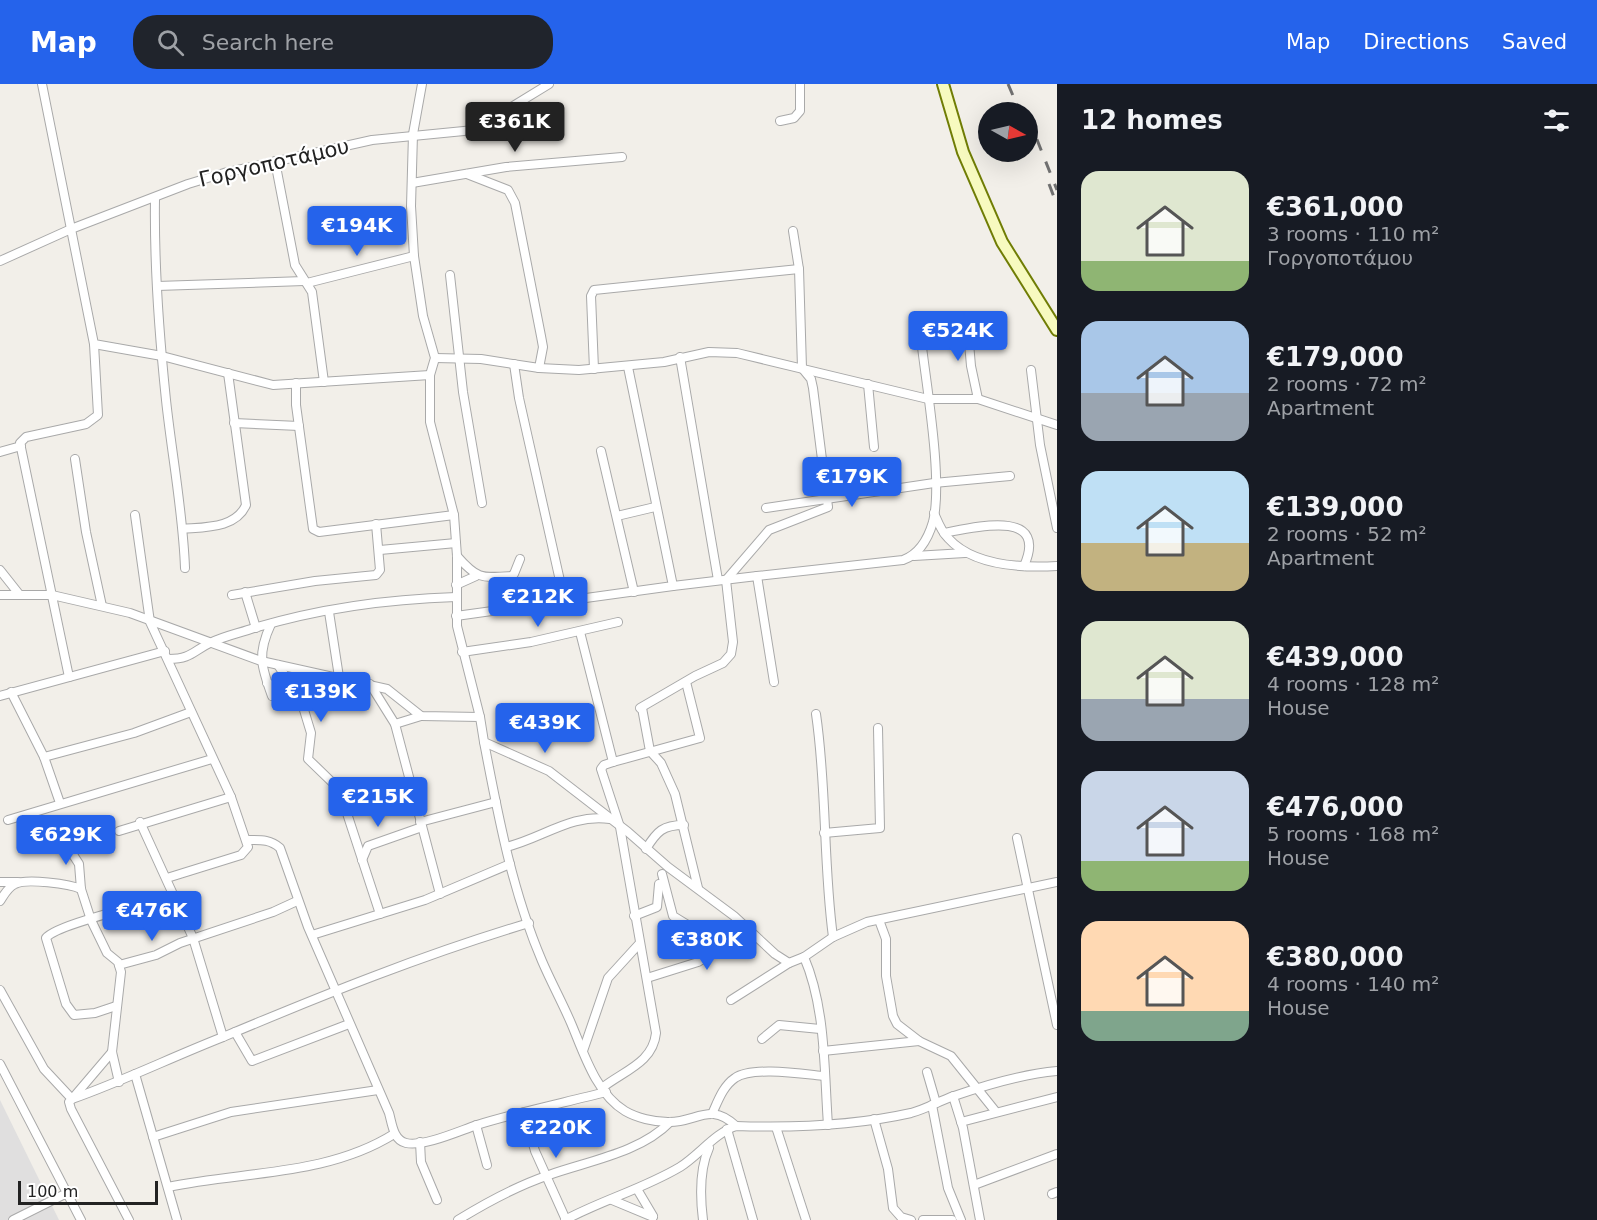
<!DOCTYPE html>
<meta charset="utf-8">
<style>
body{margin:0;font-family:"DejaVu Sans",sans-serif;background:#20242c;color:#f1f3f6;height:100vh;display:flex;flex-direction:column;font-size:22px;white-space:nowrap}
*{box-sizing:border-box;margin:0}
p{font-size:20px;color:#9ea1a6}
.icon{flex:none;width:33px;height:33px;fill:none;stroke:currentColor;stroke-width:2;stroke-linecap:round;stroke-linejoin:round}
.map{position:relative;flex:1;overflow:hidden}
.side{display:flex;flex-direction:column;background:#171b24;width:540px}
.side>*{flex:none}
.needle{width:39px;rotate:98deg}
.tools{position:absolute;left:978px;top:18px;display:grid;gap:12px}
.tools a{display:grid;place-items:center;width:60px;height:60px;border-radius:50%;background:#171b24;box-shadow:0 6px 24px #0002;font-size:30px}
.scale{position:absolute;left:18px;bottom:15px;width:140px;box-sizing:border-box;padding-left:6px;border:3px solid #222;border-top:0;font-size:16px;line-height:21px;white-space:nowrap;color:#222;-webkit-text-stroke:4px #fff;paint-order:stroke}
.price{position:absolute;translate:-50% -51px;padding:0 14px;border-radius:6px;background:#2563eb;color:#fff;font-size:20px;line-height:39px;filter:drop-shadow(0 2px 3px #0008)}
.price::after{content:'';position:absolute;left:50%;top:36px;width:18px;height:14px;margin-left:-9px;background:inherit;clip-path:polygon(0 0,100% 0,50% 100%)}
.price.active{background:#222;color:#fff}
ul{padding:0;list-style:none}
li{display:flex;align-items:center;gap:18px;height:150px;padding:0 24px}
li span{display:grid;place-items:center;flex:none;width:168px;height:120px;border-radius:18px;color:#555}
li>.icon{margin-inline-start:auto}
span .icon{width:72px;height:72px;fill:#fffc;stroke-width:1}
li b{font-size:26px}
h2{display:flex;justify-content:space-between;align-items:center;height:72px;padding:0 24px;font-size:26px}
header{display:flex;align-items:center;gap:36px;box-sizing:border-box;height:84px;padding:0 30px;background:#2563eb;color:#fff}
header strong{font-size:28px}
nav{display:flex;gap:33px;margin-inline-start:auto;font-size:21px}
.search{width:420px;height:54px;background:#20242c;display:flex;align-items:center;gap:15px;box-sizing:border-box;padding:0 21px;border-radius:24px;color:#9ea1a6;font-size:22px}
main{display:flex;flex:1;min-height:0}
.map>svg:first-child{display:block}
.residential{fill:#e0dfdf}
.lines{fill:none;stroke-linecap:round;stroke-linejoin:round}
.street-casing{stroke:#a9a9a9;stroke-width:10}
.secondary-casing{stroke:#707d05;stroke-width:14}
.street{stroke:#fff;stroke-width:8}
.secondary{stroke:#f7fabf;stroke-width:10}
.rail{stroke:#707070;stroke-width:3;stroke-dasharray:12 12;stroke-linecap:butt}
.labels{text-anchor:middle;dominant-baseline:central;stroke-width:4.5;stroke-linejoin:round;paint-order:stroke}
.street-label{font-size:21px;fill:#222;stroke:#fff}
</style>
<header>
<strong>Map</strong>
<div class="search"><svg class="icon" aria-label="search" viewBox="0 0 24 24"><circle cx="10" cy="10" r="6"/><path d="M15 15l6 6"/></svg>Search here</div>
<nav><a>Map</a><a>Directions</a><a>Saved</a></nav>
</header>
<main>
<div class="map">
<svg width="1057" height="1136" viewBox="0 0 1057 1136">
<rect width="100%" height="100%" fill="#f2efe9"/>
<polygon class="residential" points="0,1016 59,1136 0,1136"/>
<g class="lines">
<defs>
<g id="street">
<polyline points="42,0 94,260 162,272 273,301 430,291"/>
<polyline points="422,0 413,50 411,122 414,172 423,232 435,274 430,291 430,338 454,431 457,472 457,542 480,633"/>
<polyline points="780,37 794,34 800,27 800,0"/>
<polyline points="275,77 295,181 312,208 324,298"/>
<polyline points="467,90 508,106 515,119 541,252 543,263 539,284"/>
<polyline points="412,99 506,83 622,73"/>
<path d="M155,115C154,182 159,249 166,316C172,372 183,428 185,484"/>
<polyline points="0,177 71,145 188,100 224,89 372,56 474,46 549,0"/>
<polyline points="450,191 463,308 482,419"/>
<polyline points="307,199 414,172"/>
<polyline points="157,202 304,197"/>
<polyline points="967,236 971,282 978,315"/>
<polyline points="680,273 718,496"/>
<polyline points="435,274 481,275 539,284 579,286 664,278 709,268 737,269 928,315 978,315 1057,341"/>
<polyline points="514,280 519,314 565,519"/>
<polyline points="594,285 591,212 594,206 799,185"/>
<polyline points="1031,286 1040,361 1057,444"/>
<polyline points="296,299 296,321 313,445 319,448 454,431"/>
<polyline points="868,300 874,363"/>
<polyline points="234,339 299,342"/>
<polyline points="601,367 634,508"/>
<polyline points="0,368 21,362"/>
<polyline points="75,375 86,448 102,522"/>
<polyline points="766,424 934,399 1010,392"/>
<path d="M934,429C938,438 941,447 948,454C973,482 1022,484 1057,482"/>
<polyline points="135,431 150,538 231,713 248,763 241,771 167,794"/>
<polyline points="617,432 655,423"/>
<path d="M183,445C206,443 236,444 246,421L228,289"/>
<path d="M944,449C971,444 1050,423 1024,482"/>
<polyline points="380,466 456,459"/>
<path d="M457,472C477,495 481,494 511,492L514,490L520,475"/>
<polyline points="914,472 965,469"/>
<polyline points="0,486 19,510"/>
<path d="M757,492L903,476C920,470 928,455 933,438C943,398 927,305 922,263"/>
<polyline points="456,501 476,492"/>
<polyline points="673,502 757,492 774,598"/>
<polyline points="245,508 256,544"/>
<polyline points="0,511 52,511 130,529 261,577 387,605 421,632 480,633 484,658 549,687 628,748 668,783 734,832 775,870 789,879 804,873 833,853 867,838 1057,798"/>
<polyline points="232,511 315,497 376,491 380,486 376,440"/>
<polyline points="329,528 339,593"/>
<polyline points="456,532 673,502 628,283"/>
<path d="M271,540C257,570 261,582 272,612"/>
<polyline points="580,548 613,678"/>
<polyline points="462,568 531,558 618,538"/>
<path d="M169,575C191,575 193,567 210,559C224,552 240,549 254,544C318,525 389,515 456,513"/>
<polyline points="278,581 301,616 311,649 308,675 339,705 380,830"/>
<polyline points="69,593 20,359 26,353 86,340 98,331 94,260"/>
<polyline points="267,599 294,609"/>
<polyline points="370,600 395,640 440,810"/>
<polyline points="11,608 44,673 60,719"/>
<polyline points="0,612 165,567"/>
<polyline points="640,624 695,592 723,579 731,570 733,558 726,496 769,446 828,423 813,304 811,295 802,284 799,185 793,147"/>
<polyline points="642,624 650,667 661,679 675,710 698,804"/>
<path d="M816,630C827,704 823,779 833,853"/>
<polyline points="395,640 421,632"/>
<path d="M484,658C498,731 512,807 542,877C551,898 562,918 571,939C583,967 596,1010 625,1027C637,1034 654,1038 668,1038C696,1039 710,1017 736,1042"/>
<polyline points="44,673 134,649 191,628"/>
<polyline points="8,736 212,675"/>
<polyline points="140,738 193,854 223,953"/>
<polyline points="420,738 496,718"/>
<polyline points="119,747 231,713"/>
<polyline points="824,749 880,744 878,644"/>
<polyline points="1017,754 1057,941"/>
<polyline points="63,755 79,780 81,805 91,836 107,869 118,878 121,888 112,968 119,998"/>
<path d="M247,756C260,756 270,755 280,764L308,843L389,1029C392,1039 393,1056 406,1059C424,1063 459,1047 477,1041C519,1028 563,1019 606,1008"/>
<path d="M506,763C541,755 572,729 610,735"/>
<path d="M646,765C657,747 663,741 684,741"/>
<polyline points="362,776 368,762 422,743"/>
<polyline points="662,790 673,832 709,854 716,868"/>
<polyline points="0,798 18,798"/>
<path d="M0,817C4,811 8,803 15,800C26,794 70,800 81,805"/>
<polyline points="634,832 657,823 659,800"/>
<polyline points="879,836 886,855 886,892 893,932 897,940 919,957 951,972 996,1028"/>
<polyline points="312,851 425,816 510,780"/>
<path d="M804,873C826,924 824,986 828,1041"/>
<polyline points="119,881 156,871 180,859 273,828 297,817"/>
<polyline points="647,894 698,878 751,846"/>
<polyline points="0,906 44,985 72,1015 112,968"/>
<polyline points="731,916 789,879"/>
<path d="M116,922L95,929L74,931L66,920L46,854C56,840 151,819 174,812"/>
<polyline points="235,948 252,977 349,940"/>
<polyline points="762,955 779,941 820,945"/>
<polyline points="583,967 608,894 639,860"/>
<polyline points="823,967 919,957"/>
<polyline points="0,980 81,1136"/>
<polyline points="927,988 936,1019"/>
<polyline points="135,990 177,1136"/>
<path d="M602,1004C623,987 653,979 656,949L620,743L601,685L604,681L613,678L700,654L686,598"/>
<polyline points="953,1012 963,1044 980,1136"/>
<polyline points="932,1021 948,1104 961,1136"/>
<polyline points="524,1028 535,1067 566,1136"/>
<path d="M712,1030C718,1017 723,1002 735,994C752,982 803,990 824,992"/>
<polyline points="874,1035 888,1085 893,1124 901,1133 911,1136"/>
<polyline points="961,1038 1057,1013"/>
<polyline points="476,1041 487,1081"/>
<polyline points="776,1043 806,1136"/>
<polyline points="727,1045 753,1136"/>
<polyline points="153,1053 231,1028 378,1006"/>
<polyline points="420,1058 421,1078 437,1116"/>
<polyline points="974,1101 1057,1070"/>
<path d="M168,1103C244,1087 327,1092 394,1050"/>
<polyline points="637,1105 653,1132"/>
<polyline points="1052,1110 1057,1108"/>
<polyline points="612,1116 653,1133"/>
<polyline points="13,1136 67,1109"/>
<path d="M129,1136L71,1025L69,1018L72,1015C123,997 172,973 223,953C323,911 425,870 529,839"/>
<path d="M458,1136C487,1118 517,1102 549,1091C588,1077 640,1069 670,1038"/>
<path d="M565,1136C602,1116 643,1105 680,1083C699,1071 715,1049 736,1042C795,1044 853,1042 911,1029C926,1025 939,1017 954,1012C986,1001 1023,990 1057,987"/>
<path d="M703,1136C700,1112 699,1086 709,1064"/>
<polyline points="923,1136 952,1136"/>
</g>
<polyline id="secondary" points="943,0 963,68 1002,158 1057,246"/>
</defs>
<use href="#street" class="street-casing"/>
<use href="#secondary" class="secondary-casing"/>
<use href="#street" class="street"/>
<use href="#secondary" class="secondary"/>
<g class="rail">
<polyline points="1008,0 1020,28"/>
<polyline points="1028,33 1057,106"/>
<polyline points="1049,100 1057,121"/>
</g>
</g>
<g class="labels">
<g class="street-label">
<text transform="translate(274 79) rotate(-13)">Γοργοποτάμου</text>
</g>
</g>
</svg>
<div class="tools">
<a><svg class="needle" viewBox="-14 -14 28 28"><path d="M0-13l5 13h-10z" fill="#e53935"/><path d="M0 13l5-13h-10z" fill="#9ea1a6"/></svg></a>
</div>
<div class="scale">100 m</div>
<b class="price active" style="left:515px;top:69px">€361K</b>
<b class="price" style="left:357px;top:173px">€194K</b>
<b class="price" style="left:958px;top:278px">€524K</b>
<b class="price" style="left:852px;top:424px">€179K</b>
<b class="price" style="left:538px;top:544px">€212K</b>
<b class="price" style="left:321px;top:639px">€139K</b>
<b class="price" style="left:545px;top:670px">€439K</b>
<b class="price" style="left:378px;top:744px">€215K</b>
<b class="price" style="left:66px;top:782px">€629K</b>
<b class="price" style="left:152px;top:858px">€476K</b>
<b class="price" style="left:707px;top:887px">€380K</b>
<b class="price" style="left:556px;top:1075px">€220K</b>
</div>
<section class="side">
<h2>12 homes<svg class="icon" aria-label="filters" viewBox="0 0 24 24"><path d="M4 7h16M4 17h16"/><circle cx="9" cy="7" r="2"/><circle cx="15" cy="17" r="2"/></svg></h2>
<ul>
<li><span style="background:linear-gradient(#dfe7d0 75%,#8fb573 0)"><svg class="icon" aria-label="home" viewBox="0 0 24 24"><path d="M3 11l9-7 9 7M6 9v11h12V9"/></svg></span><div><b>€361,000</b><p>3 rooms · 110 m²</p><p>Γοργοποτάμου</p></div></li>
<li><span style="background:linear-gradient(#a9c7e8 60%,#9aa5b1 0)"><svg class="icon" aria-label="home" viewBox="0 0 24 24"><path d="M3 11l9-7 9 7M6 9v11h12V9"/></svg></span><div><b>€179,000</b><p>2 rooms · 72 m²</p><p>Apartment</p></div></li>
<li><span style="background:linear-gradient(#bfe0f5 60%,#c2b280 0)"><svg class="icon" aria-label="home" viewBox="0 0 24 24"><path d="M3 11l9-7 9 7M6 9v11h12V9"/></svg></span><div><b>€139,000</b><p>2 rooms · 52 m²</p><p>Apartment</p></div></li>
<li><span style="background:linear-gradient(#dfe7d0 65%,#9aa5b1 0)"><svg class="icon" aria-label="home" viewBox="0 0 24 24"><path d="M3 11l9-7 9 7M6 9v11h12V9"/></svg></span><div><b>€439,000</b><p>4 rooms · 128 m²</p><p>House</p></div></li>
<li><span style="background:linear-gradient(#c9d6e8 75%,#8fb573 0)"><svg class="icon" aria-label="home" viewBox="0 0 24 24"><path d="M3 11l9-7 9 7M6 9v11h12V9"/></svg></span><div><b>€476,000</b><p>5 rooms · 168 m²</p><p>House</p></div></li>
<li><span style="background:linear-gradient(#ffd9b3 75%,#7fa58c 0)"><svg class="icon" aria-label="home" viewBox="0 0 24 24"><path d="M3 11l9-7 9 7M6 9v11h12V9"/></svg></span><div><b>€380,000</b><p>4 rooms · 140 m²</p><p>House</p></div></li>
</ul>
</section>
</main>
